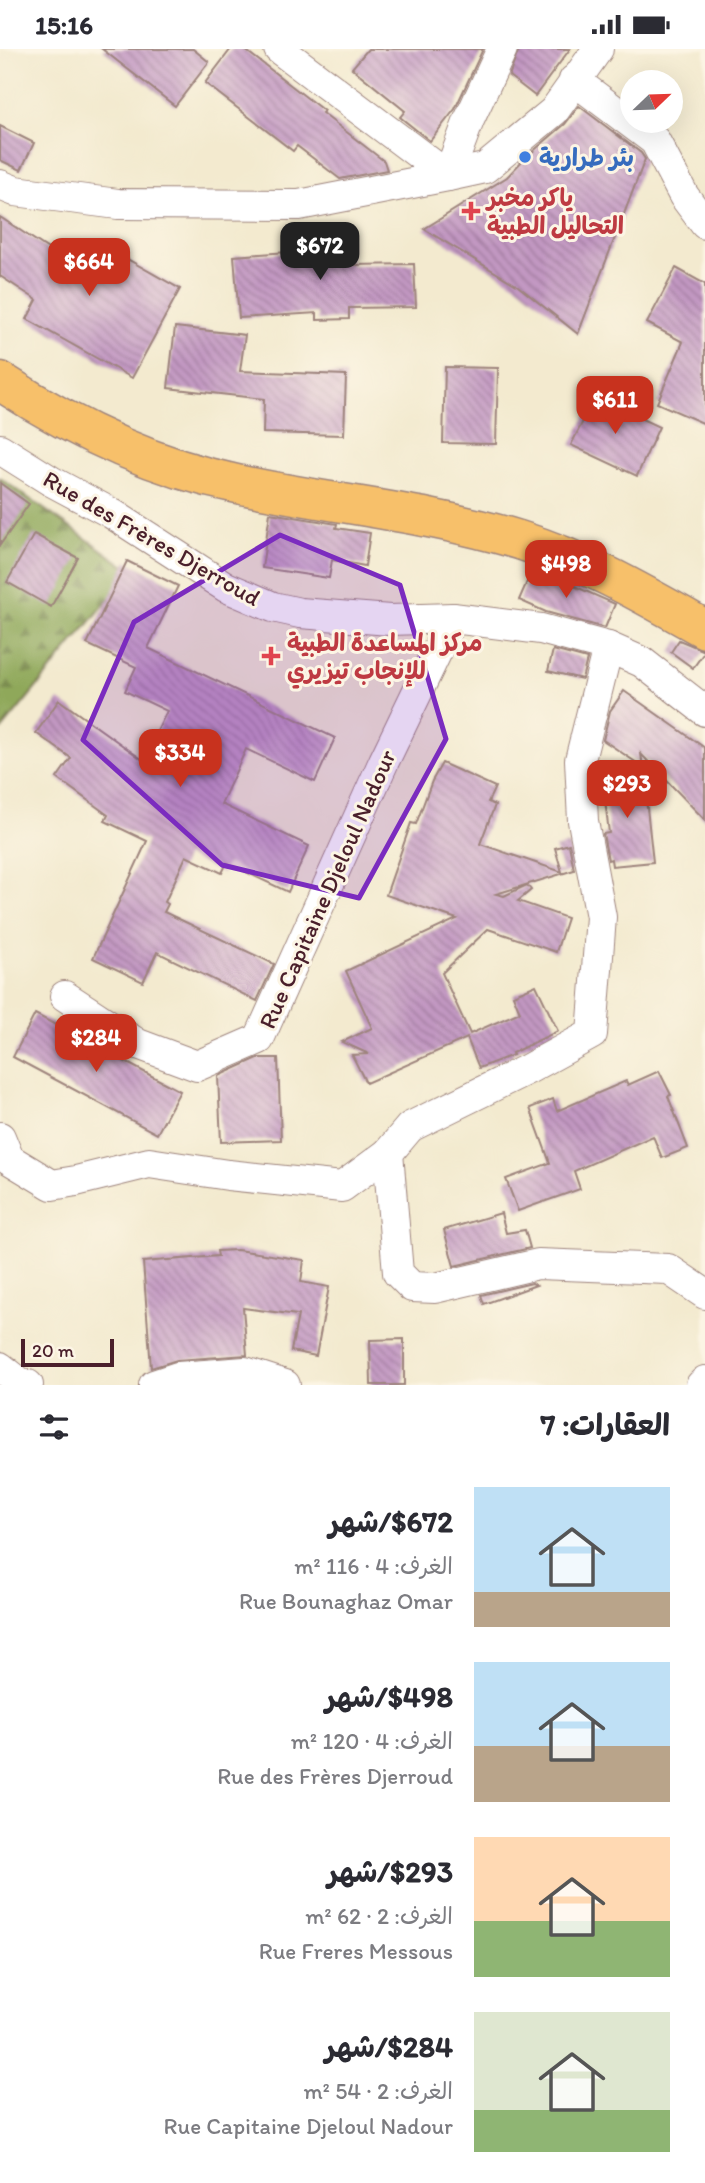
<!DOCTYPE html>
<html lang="ar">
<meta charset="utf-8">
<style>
body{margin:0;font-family:Itim,"Playpen Sans Arabic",sans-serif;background:#f2f2f3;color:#2b2b33;direction:rtl;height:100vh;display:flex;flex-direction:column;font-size:26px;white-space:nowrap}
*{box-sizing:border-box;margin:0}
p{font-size:23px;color:#7c7c81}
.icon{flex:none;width:38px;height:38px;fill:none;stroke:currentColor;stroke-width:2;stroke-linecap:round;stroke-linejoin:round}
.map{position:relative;height:1336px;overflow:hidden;direction:ltr}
.details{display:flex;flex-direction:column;background:#fff;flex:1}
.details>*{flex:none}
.needle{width:46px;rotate:67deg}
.controls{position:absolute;left:620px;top:21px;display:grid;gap:14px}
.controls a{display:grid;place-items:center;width:63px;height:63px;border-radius:50%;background:#fff;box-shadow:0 7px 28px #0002;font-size:35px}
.scale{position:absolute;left:21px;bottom:18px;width:93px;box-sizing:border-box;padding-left:7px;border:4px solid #4a1f2b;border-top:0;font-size:19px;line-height:24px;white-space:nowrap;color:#4a1f2b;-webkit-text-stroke:5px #fcf5e5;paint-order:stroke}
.price{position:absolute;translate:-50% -60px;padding:0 16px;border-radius:14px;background:#c8321e;color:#fff;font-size:23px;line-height:46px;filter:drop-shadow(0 2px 4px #0008)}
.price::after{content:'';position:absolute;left:50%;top:42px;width:21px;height:16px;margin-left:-10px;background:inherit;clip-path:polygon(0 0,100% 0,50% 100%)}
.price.active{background:#222;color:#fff}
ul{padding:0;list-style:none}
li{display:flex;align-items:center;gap:21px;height:175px;padding:0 35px}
li span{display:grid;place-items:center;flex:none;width:196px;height:140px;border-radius:0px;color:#555}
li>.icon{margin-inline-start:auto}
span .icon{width:84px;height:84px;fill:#fffc;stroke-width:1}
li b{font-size:30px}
h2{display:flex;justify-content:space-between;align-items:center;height:84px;padding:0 35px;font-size:30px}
.status{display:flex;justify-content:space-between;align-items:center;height:49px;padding:0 35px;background:#fff;direction:ltr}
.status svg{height:19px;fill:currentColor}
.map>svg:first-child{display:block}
.forest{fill:url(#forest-firs);stroke:#6c6442;stroke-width:2}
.building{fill:url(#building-back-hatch)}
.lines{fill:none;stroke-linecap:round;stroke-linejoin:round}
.minor-casing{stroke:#9e847d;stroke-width:32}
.major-casing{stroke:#9e847d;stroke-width:41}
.minor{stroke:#fff;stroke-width:30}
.major{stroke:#f7c06b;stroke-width:38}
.marked{fill:#7b2cbf;fill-opacity:0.2;stroke:#7b2cbf;stroke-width:5;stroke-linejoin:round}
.shop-dot{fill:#3f7fe0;stroke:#fcf5e5;stroke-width:2.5}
.health-dot{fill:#e0444e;stroke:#fcf5e5;stroke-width:2.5}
.labels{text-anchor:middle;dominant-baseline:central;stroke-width:6;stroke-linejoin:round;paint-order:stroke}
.shop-label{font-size:24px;font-weight:bold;fill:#366cbe;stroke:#fcf5e5;text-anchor:start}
.health-label{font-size:24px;font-weight:bold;fill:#be3a42;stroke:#fcf5e5;text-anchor:start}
.street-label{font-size:24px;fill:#4a1f2b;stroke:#fcf5e5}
</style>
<div class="status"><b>15:16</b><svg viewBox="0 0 49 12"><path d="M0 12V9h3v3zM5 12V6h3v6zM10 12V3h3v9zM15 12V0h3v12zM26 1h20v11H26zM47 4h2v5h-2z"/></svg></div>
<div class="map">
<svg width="705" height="1336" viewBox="0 0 705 1336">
<defs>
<pattern id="forest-firs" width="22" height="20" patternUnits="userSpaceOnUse" patternTransform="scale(1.75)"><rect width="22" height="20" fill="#8fa85a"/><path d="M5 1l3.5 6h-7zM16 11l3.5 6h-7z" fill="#77884b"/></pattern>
<pattern id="building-back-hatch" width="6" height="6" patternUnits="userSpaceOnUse" patternTransform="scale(1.75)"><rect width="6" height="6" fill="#c298c2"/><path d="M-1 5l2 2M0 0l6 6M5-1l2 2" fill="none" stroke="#a07b9e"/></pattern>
</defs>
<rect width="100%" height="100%" fill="#fcf5e5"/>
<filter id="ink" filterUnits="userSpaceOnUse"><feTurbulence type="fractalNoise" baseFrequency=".0143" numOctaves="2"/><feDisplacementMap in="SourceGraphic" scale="14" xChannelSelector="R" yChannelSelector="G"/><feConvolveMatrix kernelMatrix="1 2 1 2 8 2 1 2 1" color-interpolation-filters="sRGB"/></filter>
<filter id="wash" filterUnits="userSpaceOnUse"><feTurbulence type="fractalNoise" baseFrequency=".00686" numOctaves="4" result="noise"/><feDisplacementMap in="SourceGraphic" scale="28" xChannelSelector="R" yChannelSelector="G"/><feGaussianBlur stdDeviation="1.57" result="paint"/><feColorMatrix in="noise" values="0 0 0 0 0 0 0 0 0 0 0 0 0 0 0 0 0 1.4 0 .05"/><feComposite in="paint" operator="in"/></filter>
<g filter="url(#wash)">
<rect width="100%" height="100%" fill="#f3eacf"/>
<polygon class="forest" points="0,429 132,522 0,683"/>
<g id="blocks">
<g class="building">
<polygon points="102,0 193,0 209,13 175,57"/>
<polygon points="231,0 244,0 324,62 322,64 384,112 387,121 340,130 297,97 293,102 205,34"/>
<polygon points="368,0 483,0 455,60 430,92 400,68 405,62 352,19"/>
<polygon points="519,0 570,0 535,47 509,27"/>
<polygon points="579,57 641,104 645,110 578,285 518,237 424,180 507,128 524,110 565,75"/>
<polygon points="0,77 34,94 21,121 0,111"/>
<polygon points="0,168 83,223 99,194 180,240 132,329 27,270 37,251 0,227"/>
<polygon points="350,179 351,216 414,215 416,258 349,259 349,270 317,271 317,264 239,269 234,207 316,201 315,180"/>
<polygon points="676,219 705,235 705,375 657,354 683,293 647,274"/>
<polygon points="175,278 245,286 240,322 346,326 344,386 263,384 264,350 168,339"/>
<polygon points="445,318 498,319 496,395 443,394"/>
<polygon points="595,348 659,378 637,427 571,396"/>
<polygon points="0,434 29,455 0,496"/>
<polygon points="270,464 337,475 336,479 370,484 365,517 332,511 329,529 262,519"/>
<polygon points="34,485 78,509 51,558 7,533"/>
<polygon points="127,512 178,537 148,599 335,689 315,733 246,700 221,755 309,797 288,843 227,814 222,824 186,807 165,853 168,855 164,863 274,915 257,952 157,903 143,933 93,909 147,792 105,772 108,766 57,729 71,709 36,684 59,651 143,711 167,662 125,642 136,618 87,595"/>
<polygon points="533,519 615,555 605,579 546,563 519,551"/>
<polygon points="679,591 705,602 693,619 671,603"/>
<polygon points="553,601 587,610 582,630 548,622"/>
<polygon points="624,642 705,699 705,771 641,705 643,718 603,691 610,662"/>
<polygon points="442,714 495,738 488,753 495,756 480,795 562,823 555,799 569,795 574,821 496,845 504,847 527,836 531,841 518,852 567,869 556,903 488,880 442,924 470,985 520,963 513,946 536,936 558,982 512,1004 513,1006 479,1019 467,989 366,1034 352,1006 369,1005 342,993 372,979 346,922 457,870 386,846 411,774 416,775 432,732"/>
<polygon points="643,723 653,813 612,817 611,810 608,811 603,785 609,784 602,727"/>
<polygon points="35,965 180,1042 157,1085 13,1008"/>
<polygon points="258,1009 278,1009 281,1091 221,1093 218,1027"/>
<polygon points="659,1022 671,1046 668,1047 688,1099 662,1109 653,1087 574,1122 580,1140 518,1162 506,1130 550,1114 530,1059 553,1050 557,1062 626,1032 628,1036"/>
<polygon points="501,1164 506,1184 525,1181 530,1199 454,1217 444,1181"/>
<polygon points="237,1201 304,1211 301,1233 329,1238 316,1307 291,1302 298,1266 243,1259 247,1306 177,1311 151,1319 143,1213 218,1207 217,1202"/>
<polygon points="532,1234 536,1236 484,1255 481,1246"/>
<polygon points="404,1290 404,1336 371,1336 370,1291"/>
</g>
</g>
</g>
<g filter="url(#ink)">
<use href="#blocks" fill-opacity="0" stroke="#9e847d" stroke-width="2"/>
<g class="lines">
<defs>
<g id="minor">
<polyline points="279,0 448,127 485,119 554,62 598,0"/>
<polyline points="574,31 655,92 684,147 705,175"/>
<polyline points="0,136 15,142 118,155 299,156 448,127 469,71 502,0"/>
<polyline points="0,400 51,432 111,464 226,538 273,558 300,564 390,571 453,569 541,580 608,598 642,613 705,662"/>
<polyline points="65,947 138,995 197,1017 259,990 384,712 453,569"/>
<polyline points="0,1088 9,1110 52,1136 76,1132 149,1114 228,1126 342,1138 388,1104 410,1078 528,1020 592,985 601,868 583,772 580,711 608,598"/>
<polyline points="388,1104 398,1224 412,1238 435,1239 538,1215 668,1220 705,1245"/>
<polyline points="0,1318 23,1336 28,1336"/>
<polyline points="154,1336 178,1328 245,1323 285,1336"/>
<polyline points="701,1336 705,1332"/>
</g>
<path id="major" d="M0,332C72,379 153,418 237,435C331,455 427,463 519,491C585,511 645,546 705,580"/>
</defs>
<use href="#minor" class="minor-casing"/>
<use href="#major" class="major-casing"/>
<use href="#minor" class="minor"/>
<use href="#major" class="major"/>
</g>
</g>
<path class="marked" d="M280,486L400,536L446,690L359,849L222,816L83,691L134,573Z"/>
<circle class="shop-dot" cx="525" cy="108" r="7"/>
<g class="health-dot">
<path d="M467.5 151.5h7v7h7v7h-7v7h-7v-7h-7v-7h7z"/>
<path d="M267.5 596.5h7v7h7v7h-7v7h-7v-7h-7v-7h7z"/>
</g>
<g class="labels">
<g class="shop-label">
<text x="539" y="108">بئر طرارية</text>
</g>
<g class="health-label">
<text x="487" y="148">ياكر مخبر<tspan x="487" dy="28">التحاليل الطبية</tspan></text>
<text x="287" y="593">مركز المساعدة الطبية<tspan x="287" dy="28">للإنجاب تيزيري</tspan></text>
</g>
<g class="street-label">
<text transform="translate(152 489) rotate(30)">Rue des Frères Djerroud</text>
<text transform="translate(327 840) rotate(-66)">Rue Capitaine Djeloul Nadour</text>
</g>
</g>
</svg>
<div class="controls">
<a><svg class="needle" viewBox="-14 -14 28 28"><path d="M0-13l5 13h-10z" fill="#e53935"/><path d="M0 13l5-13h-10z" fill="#7c7c81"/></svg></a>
</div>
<div class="scale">20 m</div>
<b class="price active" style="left:320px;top:233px">$672</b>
<b class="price" style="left:89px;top:249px">$664</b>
<b class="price" style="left:615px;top:387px">$611</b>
<b class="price" style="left:566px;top:551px">$498</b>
<b class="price" style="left:180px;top:740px">$334</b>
<b class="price" style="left:627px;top:771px">$293</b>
<b class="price" style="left:96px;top:1025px">$284</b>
</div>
<section class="details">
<h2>العقارات: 7<svg class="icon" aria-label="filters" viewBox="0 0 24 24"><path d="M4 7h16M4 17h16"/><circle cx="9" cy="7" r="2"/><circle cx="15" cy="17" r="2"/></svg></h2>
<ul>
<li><span style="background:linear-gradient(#bfe0f5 75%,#b9a48a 0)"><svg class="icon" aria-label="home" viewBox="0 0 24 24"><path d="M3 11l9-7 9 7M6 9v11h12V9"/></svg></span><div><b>$672/شهر</b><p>الغرف: 4 · 116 m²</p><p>Rue Bounaghaz Omar</p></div></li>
<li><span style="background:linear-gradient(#bfe0f5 60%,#b9a48a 0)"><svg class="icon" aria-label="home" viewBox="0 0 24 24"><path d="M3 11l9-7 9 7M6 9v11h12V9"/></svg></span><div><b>$498/شهر</b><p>الغرف: 4 · 120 m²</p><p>Rue des Frères Djerroud</p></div></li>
<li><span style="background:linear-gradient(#ffd9b3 60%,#8fb573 0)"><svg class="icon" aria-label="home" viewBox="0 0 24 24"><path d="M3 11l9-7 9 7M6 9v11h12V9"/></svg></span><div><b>$293/شهر</b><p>الغرف: 2 · 62 m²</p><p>Rue Freres Messous</p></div></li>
<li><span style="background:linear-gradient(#dfe7d0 70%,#8fb573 0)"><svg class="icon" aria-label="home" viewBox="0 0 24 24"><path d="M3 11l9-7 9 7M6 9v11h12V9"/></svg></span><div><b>$284/شهر</b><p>الغرف: 2 · 54 m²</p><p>Rue Capitaine Djeloul Nadour</p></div></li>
</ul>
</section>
